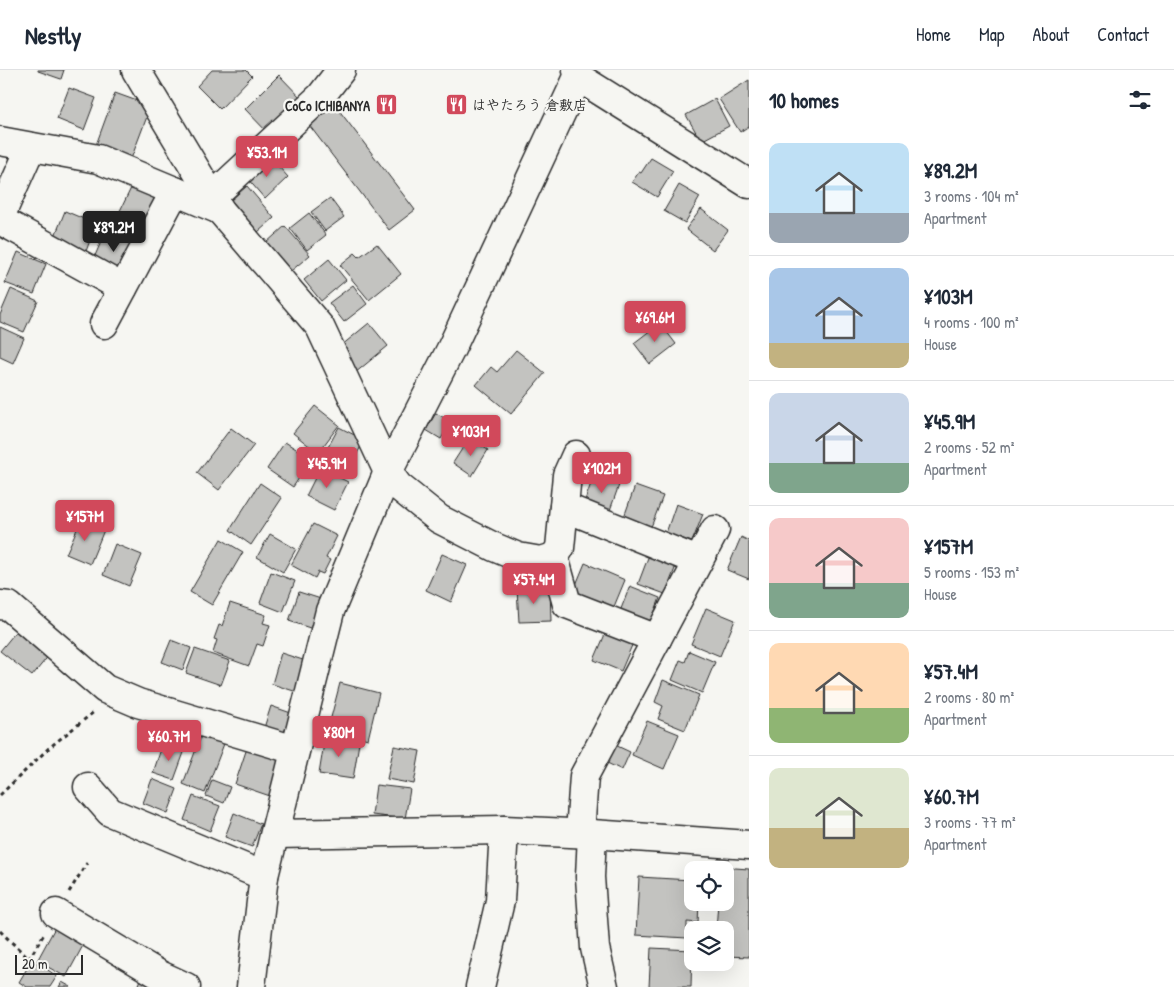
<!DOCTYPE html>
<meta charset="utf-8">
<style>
body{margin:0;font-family:"Patrick Hand","Klee One",sans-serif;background:#f6f6f7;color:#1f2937;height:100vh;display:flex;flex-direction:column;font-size:19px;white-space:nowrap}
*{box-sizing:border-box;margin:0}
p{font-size:16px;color:#747a83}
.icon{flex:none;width:28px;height:28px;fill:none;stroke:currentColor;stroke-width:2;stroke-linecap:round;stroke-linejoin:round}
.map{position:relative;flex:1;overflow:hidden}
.details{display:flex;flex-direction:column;background:#fff;width:425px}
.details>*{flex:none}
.buttons{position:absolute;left:684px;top:791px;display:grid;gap:10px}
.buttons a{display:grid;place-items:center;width:50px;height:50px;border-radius:10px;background:#fff;box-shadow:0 5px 20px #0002;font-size:25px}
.scale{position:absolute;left:15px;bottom:12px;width:68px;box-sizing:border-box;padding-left:5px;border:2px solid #2b2b2b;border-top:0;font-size:14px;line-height:18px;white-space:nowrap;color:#2b2b2b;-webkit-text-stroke:4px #f6f6f2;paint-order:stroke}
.price{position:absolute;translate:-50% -42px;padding:0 11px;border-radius:5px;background:#d1495b;color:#fff;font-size:16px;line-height:32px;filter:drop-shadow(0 1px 2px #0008)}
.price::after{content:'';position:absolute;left:50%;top:30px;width:15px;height:11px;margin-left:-8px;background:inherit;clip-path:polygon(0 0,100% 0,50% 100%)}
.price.on{background:#222;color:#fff}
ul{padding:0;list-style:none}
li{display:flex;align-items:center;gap:15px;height:125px;padding:0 20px}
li+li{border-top:1px solid #e0e1e3}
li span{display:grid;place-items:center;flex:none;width:140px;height:100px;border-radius:10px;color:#555}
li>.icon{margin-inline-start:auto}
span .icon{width:60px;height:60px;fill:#fffc;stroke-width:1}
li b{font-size:21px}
h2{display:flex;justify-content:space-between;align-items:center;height:60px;padding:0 20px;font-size:21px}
header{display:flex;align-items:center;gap:30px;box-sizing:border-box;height:70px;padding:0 25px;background:#fff;border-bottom:1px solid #e0e1e3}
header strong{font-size:24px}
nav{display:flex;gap:28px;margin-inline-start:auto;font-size:18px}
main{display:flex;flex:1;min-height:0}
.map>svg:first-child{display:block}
.building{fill:#c3c3c0;stroke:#2b2b2b}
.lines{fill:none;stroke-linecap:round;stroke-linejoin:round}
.minor-casing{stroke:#2b2b2b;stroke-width:31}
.path{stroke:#2b2b2b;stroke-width:3;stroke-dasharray:4 4;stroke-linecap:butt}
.minor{stroke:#f6f6f2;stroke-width:28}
.labels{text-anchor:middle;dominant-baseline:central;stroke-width:4.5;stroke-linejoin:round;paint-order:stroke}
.poi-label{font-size:14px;font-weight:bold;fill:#2b2b2b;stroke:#f6f6f2;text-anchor:start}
</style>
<header>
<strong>Nestly</strong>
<nav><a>Home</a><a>Map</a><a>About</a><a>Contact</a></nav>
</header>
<main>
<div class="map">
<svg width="749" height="917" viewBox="0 0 749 917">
<rect width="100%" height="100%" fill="#f6f6f2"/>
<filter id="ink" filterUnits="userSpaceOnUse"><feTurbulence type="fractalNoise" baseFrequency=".02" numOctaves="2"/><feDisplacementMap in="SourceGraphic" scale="10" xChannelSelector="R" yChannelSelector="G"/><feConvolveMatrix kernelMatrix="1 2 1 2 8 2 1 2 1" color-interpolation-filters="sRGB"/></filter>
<g filter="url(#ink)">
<g class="building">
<polygon points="38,0 64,0 61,9 38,1"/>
<polygon points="212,0 246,0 252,6 220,39 197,16"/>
<polygon points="279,5 303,30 269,64 245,39"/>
<polygon points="749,10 749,56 740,62 719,29"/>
<polygon points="69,18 96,28 84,60 57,49"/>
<polygon points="115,23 151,36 131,89 96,75"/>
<polygon points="715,29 729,56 701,71 686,45"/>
<polygon points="335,35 415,140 389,160 309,55"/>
<polygon points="270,87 288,107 265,129 247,108"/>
<polygon points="651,88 673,101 657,127 632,112 639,102 641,103"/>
<polygon points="679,115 700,127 685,153 664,141"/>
<polygon points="132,116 161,131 146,160 118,145"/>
<polygon points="247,116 274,148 258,162 231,130"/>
<polygon points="330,128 344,147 325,161 311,142"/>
<polygon points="701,139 728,160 713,180 686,159"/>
<polygon points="65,141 96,154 85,184 53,171"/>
<polygon points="309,143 326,165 307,180 290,158"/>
<polygon points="285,156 310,185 291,201 266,173"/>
<polygon points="107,158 137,171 121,208 91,195"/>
<polygon points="377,174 401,204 369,230 340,195 355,183 359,187"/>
<polygon points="18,182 46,194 34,224 5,213"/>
<polygon points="329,189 346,210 321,231 304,210"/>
<polygon points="353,215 367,234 344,252 329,233"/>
<polygon points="11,219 38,231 24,262 0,252 0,245"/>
<polygon points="369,253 388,276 355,303 336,280"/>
<polygon points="660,253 676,274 650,294 634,273"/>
<polygon points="0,257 24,268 13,293 0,287"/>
<polygon points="516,280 545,303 511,344 476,315 491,297 497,302"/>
<polygon points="315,336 339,355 318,383 293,363"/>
<polygon points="436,343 451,352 441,369 426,360"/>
<polygon points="339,357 364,370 347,404 321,390"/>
<polygon points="231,358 254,375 219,420 197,403"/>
<polygon points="469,368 488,380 472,406 453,393"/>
<polygon points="285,372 312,389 293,417 267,399"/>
<polygon points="320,398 348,412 334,440 306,426"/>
<polygon points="594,405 619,415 609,443 584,433"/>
<polygon points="260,413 282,428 251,475 230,460"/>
<polygon points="635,416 663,426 651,457 624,447"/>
<polygon points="676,434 703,444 692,472 666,463"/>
<polygon points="81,450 104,460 90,494 66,484"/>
<polygon points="313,454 337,466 326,488 330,490 323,504 318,502 315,508 291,495"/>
<polygon points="270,464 296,479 283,502 257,487"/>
<polygon points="741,467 749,471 749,509 727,500"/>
<polygon points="221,469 243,482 212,535 190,522"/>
<polygon points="115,474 142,485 129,516 103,505"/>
<polygon points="442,484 467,495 451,532 426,520"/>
<polygon points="649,485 676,496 665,524 638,514"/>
<polygon points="585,493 625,510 613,539 573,522"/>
<polygon points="271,502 295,511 283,542 260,533"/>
<polygon points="630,516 660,528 647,561 617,549"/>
<polygon points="550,518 551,551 519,552 517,519"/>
<polygon points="299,522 324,530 313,559 289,551"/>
<polygon points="230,533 266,545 263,553 270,555 263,576 257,574 249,596 213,583 217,570 214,569 219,555 222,556"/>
<polygon points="706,538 735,550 720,586 691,574"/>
<polygon points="609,555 636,566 621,601 594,590"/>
<polygon points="18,559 50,584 32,606 0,581"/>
<polygon points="171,570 191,578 183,600 162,592"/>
<polygon points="195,579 230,591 221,615 186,603"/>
<polygon points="689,581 715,592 702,623 672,610 680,590 685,592"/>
<polygon points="281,583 306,591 297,622 272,614"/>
<polygon points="663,610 699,625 685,660 658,649 663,636 655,632"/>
<polygon points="340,613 379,623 368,669 328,659"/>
<polygon points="271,636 291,643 282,668 263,661"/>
<polygon points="647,651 679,664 664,699 632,685"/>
<polygon points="204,658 227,666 205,723 183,714"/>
<polygon points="325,667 359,673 353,709 319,704"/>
<polygon points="177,674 186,677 174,710 153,703 162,676 174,680"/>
<polygon points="248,675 283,686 270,726 235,714"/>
<polygon points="615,675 630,682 622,700 607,693"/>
<polygon points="394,676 420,681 414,714 387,709"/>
<polygon points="152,709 177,719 168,743 143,733"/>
<polygon points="212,710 230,717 224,733 206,726"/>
<polygon points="376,715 410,719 405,749 372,745"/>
<polygon points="193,726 220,736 210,761 184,750"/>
<polygon points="234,743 261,754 252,777 225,767"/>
<polygon points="721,797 749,799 749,887 725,886 725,860 716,860 718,832 725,832 725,800 721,800"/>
<polygon points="639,807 691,810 690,827 692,827 692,832 699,832 698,853 687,852 687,868 636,865"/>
<polygon points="57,854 86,870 66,907 37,891"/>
<polygon points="651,878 692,880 691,917 649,917"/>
<polygon points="32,890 57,906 50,917 27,917 19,912"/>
<polygon points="142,907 165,917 138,917"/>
<polygon points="62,912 71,917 59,917"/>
</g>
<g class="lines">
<defs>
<g id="minor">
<polyline points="136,0 220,140 320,257 388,402 398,416 439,449 494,477 518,487 541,491 554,487 560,478 567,405 576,385"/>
<polyline points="578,7 749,114"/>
<polyline points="0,71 98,89 220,140"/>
<polyline points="213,126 321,26 341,0"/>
<polyline points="0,147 31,77"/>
<polyline points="0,150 123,218"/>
<polyline points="104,254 175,121"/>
<polyline points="564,437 698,491"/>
<polyline points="554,487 567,534 657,569"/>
<polyline points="0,535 9,536 105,619 138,633 295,680"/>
<polyline points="88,717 110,742 264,806"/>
<polyline points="580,763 584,706 715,460"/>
<polyline points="276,764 504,760 592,764 749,775"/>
<polyline points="592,764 590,807 595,878 604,917"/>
<polyline points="56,843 160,905 186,917"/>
<polyline points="251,917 264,806 330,541 388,402 451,279 578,7 577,0"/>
<polyline points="480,917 500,831 504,760"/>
</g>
</defs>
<use href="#minor" class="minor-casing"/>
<g class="path">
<polyline points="0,725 50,677 95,641"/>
<polyline points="69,822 87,793"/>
<polyline points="0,861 29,889 44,864"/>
</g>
<use href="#minor" class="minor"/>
</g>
</g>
<defs>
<symbol id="restaurant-square" viewBox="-11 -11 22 22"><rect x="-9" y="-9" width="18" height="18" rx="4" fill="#d1495b" stroke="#f6f6f2"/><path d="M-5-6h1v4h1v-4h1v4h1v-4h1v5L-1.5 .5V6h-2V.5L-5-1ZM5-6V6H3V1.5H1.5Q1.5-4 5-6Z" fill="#fff"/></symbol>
</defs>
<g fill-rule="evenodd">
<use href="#restaurant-square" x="444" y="22" width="25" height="25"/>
<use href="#restaurant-square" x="374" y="22" width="25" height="25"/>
</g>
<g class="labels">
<g class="poi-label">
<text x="472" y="34">はやたろう 倉敷店</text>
<text x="370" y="35" text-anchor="end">CoCo ICHIBANYA</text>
</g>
</g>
</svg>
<div class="buttons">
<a><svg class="icon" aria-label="locate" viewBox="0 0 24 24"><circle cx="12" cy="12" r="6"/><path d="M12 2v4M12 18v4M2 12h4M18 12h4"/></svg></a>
<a><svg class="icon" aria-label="layers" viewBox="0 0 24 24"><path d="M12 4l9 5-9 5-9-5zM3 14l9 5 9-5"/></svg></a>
</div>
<div class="scale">20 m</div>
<b class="price" style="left:267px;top:108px">¥53.1M</b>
<b class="price on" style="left:114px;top:183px">¥89.2M</b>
<b class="price" style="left:655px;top:273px">¥69.6M</b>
<b class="price" style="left:471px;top:387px">¥103M</b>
<b class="price" style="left:327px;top:419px">¥45.9M</b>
<b class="price" style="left:602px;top:424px">¥102M</b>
<b class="price" style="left:85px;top:472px">¥157M</b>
<b class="price" style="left:534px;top:535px">¥57.4M</b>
<b class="price" style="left:339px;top:688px">¥80M</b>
<b class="price" style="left:169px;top:692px">¥60.7M</b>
</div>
<section class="details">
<h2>10 homes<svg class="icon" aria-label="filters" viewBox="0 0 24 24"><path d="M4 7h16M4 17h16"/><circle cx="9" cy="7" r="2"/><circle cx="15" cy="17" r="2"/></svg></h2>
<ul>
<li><span style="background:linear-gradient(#bfe0f5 70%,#9aa5b1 0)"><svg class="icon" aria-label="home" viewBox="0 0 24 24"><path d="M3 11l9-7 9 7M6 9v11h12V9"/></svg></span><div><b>¥89.2M</b><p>3 rooms · 104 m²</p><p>Apartment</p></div></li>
<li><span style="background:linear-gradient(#a9c7e8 75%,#c2b280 0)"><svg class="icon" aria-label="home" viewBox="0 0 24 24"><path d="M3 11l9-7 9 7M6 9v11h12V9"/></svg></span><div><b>¥103M</b><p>4 rooms · 100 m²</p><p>House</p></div></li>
<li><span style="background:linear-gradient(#c9d6e8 70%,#7fa58c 0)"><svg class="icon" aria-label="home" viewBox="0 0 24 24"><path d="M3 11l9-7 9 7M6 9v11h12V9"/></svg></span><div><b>¥45.9M</b><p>2 rooms · 52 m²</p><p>Apartment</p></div></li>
<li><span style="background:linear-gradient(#f6c9c9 65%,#7fa58c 0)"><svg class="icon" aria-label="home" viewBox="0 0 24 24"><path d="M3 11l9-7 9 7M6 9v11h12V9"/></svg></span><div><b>¥157M</b><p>5 rooms · 153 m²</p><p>House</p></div></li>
<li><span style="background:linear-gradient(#ffd9b3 65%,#8fb573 0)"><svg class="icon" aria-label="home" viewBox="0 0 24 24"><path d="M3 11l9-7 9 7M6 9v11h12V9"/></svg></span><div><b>¥57.4M</b><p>2 rooms · 80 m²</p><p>Apartment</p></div></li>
<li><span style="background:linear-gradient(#dfe7d0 60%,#c2b280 0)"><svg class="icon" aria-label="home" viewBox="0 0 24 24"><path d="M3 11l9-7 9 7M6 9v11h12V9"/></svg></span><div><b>¥60.7M</b><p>3 rooms · 77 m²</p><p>Apartment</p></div></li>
</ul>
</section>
</main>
